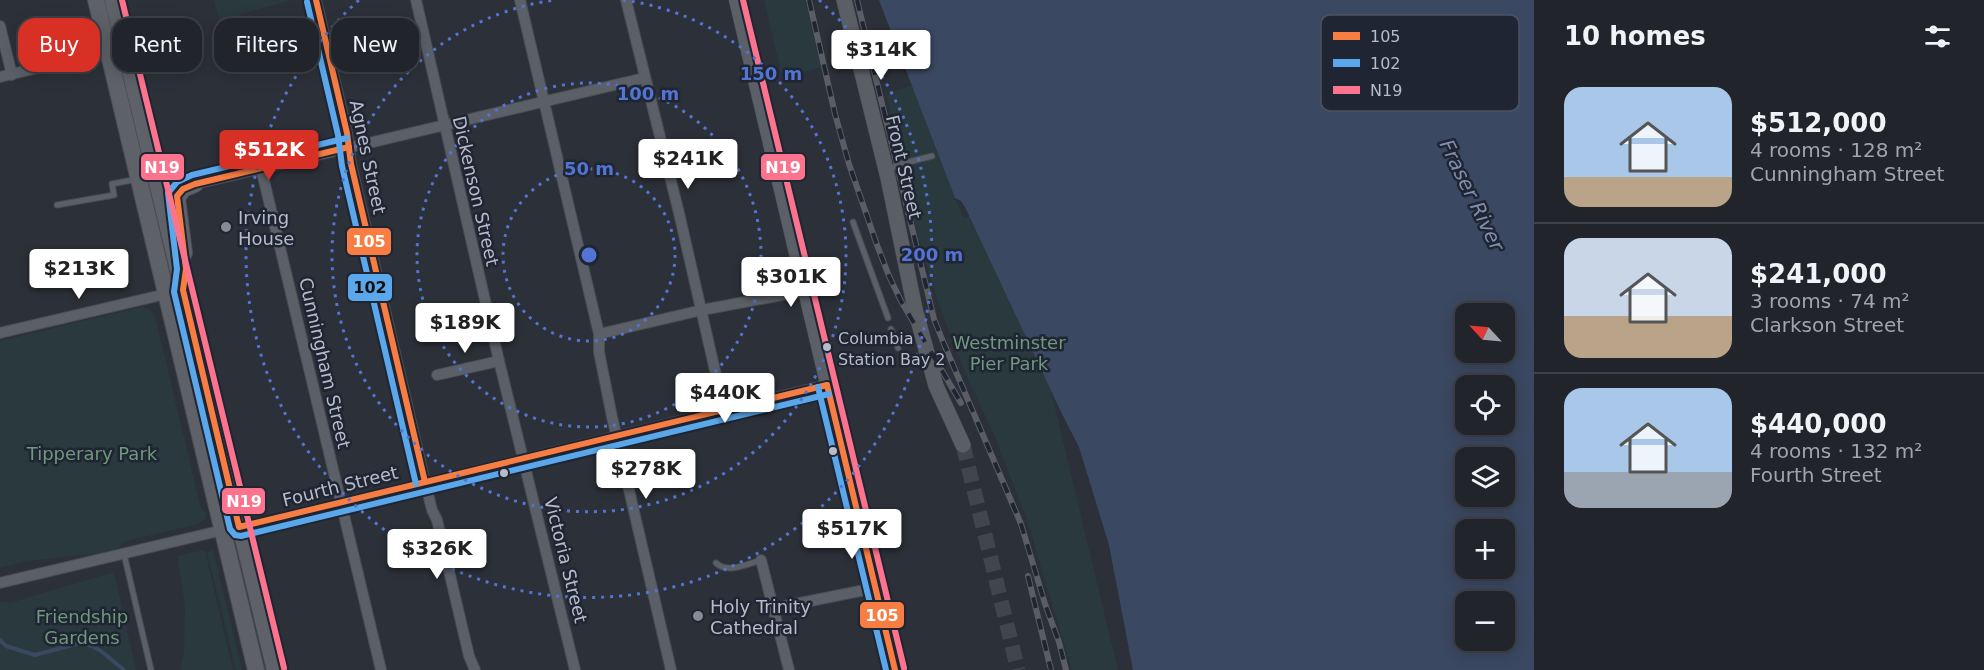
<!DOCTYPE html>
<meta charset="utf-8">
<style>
body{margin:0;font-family:"DejaVu Sans",sans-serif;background:#292c32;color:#f1f3f6;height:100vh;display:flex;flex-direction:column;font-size:22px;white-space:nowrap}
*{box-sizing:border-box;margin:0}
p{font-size:20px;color:#a2a4a8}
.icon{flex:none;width:33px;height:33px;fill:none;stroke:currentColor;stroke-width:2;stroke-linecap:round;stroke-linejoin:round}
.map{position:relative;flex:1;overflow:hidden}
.details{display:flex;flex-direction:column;background:#21242a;width:450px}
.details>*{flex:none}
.banner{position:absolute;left:18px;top:18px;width:570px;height:54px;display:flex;gap:12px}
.needle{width:39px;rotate:296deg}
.fabs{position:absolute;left:1455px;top:303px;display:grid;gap:12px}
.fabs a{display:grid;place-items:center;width:60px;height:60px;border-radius:12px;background:#21242a;box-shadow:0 3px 15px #0003,0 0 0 2px #3e4147;font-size:30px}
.price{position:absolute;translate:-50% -51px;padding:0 14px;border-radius:6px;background:#fff;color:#222;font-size:20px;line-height:39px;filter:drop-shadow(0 2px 3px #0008)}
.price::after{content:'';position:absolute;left:50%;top:36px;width:18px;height:14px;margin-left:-9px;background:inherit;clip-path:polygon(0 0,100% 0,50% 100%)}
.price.selected{background:#d93025;color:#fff}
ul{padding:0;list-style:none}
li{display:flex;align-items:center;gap:18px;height:150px;padding:0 30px}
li+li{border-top:2px solid #3e4147}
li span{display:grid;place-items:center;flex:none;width:168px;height:120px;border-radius:18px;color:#555}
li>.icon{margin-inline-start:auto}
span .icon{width:72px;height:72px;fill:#fffc;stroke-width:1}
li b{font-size:26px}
h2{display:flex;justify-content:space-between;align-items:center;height:72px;padding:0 30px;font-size:26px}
.tag{padding:0 21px;border-radius:18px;background:#21242a;box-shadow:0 3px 15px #0003,0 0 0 2px #3e4147;font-size:21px;line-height:54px}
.tag.selected{background:#d93025;color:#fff}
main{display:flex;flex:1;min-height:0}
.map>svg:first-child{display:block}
.green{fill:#29393e}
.water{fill:#3b4861;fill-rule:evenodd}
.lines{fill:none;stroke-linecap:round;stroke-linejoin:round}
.stream{stroke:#3b4861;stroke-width:4}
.secondary-tunnel{stroke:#41454e;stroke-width:15;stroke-dasharray:15 8;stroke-linecap:butt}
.service-casing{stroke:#484b51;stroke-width:7}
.minor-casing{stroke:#484b51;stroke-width:12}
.tertiary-casing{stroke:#484b51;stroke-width:15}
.secondary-casing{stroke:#484b51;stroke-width:16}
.primary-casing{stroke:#4a4d55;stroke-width:18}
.service{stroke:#5b5f67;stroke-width:5}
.minor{stroke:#5b5f67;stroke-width:10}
.tertiary{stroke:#5b5f67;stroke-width:14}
.secondary{stroke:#5a5e65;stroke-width:15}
.primary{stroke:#5e6168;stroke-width:16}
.rail-casing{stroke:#5a5e64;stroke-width:6}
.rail{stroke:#1f2533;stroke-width:4;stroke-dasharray:11;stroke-linecap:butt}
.bus-1-casing{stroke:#1f2533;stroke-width:10}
.bus-2-casing{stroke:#1f2533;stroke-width:10}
.bus-3-casing{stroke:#1f2533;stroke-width:10}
.bus-1{stroke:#f77d43;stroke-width:6}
.bus-2{stroke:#5aa8eb;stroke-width:6}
.bus-3{stroke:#fc738d;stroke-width:6}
.ring{fill:none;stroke:#5374d3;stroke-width:3;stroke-dasharray:3 6}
.poi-dot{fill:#868b96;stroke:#1f2533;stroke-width:2}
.bus-dot{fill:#b6bcc9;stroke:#1f2533;stroke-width:2}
.labels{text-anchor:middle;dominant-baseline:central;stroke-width:5;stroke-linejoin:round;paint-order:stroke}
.bus-label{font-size:16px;fill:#b6bcc9;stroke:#1f2533;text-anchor:start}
.street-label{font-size:18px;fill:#b6bcc9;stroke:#1f2533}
.poi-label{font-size:18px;fill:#b6bcc9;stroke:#1f2533;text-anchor:start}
.park-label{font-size:18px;fill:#6f987c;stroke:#1f2533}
.water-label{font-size:20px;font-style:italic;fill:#808fae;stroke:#1f2533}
.key{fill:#1f2533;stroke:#4c5260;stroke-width:1.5}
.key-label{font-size:16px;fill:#b6bcc9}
.centre{fill:#5374d3;stroke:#1f2533;stroke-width:3}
.ring-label{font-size:18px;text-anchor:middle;font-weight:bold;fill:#5374d3;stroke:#1f2533;stroke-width:5;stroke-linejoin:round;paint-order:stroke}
.line-badge{stroke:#1f2533;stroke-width:2}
.badge-label{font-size:16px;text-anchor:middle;font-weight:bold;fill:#fff}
.pale-badge-label{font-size:16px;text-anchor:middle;font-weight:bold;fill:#111}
</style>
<main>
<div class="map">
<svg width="1534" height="670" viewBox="0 0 1534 670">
<rect width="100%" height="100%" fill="#2c3038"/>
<g class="green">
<polygon points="214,0 292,0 241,14 233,27 238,50 225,52 218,26 220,25"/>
<polygon points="764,0 805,0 821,67 783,80"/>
<polygon points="912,85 955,198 964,218 1008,201 1051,391 1118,670 1072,670 1026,517 995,437 966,375 939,305 911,214 886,94"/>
<polygon points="141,307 148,308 155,316 201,509 206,512 206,518 198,524 127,541 113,551 103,553 26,561 0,568 0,341"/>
<polygon points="202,550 205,551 233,670 180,670 184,652 185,606 177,556"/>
<polygon points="213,550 242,670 236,670 207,552"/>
<polygon points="114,572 136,670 0,670 0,601 10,603"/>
</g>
<path class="water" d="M879,0H1534V670H1133L1109,545L1079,447L1062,414L965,207L961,201L955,198ZM1466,314H1504V352H1466ZM1466,386H1504V424H1466ZM1466,458H1504V496H1466ZM1466,530H1504V568H1466ZM1466,602H1504V640H1466Z"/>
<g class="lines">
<polyline class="stream" points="0,640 6,646 35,655 80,643 92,646 101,651 124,670"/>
<polyline class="secondary-tunnel" points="963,445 1018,670"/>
<defs>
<g id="service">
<polyline points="887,170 901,164 932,156"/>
<polyline points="57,205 114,195 112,184 137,179"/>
<polyline points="853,222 888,318"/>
<polyline points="891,329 898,348"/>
<polyline points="124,554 151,670"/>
<path d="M716,563C727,574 748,564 761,560"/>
</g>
<g id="minor">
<polyline points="316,0 347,133 351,164 425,482 432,510 437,520 469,656 475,670"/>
<polyline points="416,0 499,361 575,670"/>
<polyline points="520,0 599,334 599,352 612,417 671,670"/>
<polyline points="626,0 679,213 724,410"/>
<polyline points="0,26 12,75"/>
<polyline points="0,77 108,51"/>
<polyline points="261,168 381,670"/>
<polyline points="195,184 644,78"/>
<polyline points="0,333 166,294"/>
<polyline points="599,334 702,310 804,291"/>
<polyline points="437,375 499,361"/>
<polyline points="761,560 789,670"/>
<polyline points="0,583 223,530 262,523 827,385"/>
<polyline points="775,608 875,588"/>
</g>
<polyline id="tertiary" points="736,0 895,670"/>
<polyline id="secondary" points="844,0 888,178 915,309 936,386 963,445"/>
<g id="primary">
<polyline points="96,0 256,670"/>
<polyline points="113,0 275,670"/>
<polyline points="184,253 177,198 183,189 195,184"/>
</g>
</defs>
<use href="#service" class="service-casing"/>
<use href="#minor" class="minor-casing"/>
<use href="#tertiary" class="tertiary-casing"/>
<use href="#secondary" class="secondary-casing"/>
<use href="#primary" class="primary-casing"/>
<use href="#service" class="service"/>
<use href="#minor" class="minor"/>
<use href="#tertiary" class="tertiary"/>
<use href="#secondary" class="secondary"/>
<use href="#primary" class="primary"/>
<defs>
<g id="rail">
<polyline points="809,0 835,114 849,164 877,245 889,276 901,301 961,403"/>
<polyline points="857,0 934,319 944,344 1021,524 1045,604 1059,642 1066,670"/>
<polyline points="1028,576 1051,670"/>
</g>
</defs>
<use href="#rail" class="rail-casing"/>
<use href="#rail" class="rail"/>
<defs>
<g id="bus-1">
<polyline points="316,0 347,133 351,164 425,482"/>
<polyline points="349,147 195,184 183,189 177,196 186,269 183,290 239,527 827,385"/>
<polyline points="827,385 895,670"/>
</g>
<g id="bus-2">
<polyline points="307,2 338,135 342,166 416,484"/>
<polyline points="347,138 192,175 177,182 168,193 177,269 174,292 230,529 235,535 241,536 829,394"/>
<polyline points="818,387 886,670"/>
</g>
<g id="bus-3">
<polyline points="122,0 284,668"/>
<polyline points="743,0 904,668"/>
</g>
</defs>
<use href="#bus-1" class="bus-1-casing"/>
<use href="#bus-2" class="bus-2-casing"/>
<use href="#bus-3" class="bus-3-casing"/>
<use href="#bus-1" class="bus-1"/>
<use href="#bus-2" class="bus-2"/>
<use href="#bus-3" class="bus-3"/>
</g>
<g class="ring">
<circle cx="589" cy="255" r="86"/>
<circle cx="589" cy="255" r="172"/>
<path d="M623 0A257 257 0 1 1 555 0"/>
<path d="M819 0A343 343 0 1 1 359 0"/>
</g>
<g class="poi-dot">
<circle cx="226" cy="227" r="6"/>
<circle cx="698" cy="616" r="6"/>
</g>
<g class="bus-dot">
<circle cx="827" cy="347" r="5"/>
<circle cx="833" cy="451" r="5"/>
<circle cx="504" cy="473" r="5"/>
</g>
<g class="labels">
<g class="bus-label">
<text x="838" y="338">Columbia<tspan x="838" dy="21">Station Bay 2</tspan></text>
</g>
<g class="street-label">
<text transform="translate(368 157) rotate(78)">Agnes Street</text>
<text transform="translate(904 167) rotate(77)">Front Street</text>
<text transform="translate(476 191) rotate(77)">Dickenson Street</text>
<text transform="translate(325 363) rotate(77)">Cunningham Street</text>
<text transform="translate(340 486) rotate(-14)">Fourth Street</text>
<text transform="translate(566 560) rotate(76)">Victoria Street</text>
</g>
<g class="poi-label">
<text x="238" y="217">Irving<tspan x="238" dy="21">House</tspan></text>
<text x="710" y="606">Holy Trinity<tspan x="710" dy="21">Cathedral</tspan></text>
</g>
<g class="park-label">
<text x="1009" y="342">Westminster<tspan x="1009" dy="21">Pier Park</tspan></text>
<text x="92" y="453">Tipperary Park</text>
<text x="82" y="616">Friendship<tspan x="82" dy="21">Gardens</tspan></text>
</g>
<g class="water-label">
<text transform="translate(1472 195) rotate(64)">Fraser River</text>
</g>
</g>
<rect x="1321" y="15" width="198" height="96" rx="9" class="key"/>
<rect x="1333" y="32" width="27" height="8" fill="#f77d43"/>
<rect x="1333" y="59" width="27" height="8" fill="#5aa8eb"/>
<rect x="1333" y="86" width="27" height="8" fill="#fc738d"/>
<g class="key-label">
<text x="1370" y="42">105</text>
<text x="1370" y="69">102</text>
<text x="1370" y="96">N19</text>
</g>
<circle cx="589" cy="255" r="9" class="centre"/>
<g class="ring-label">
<text x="771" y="80">150 m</text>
<text x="648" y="100">100 m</text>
<text x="589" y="175">50 m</text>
<text x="932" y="261">200 m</text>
</g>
<g class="line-badge">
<rect x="140" y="153" width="45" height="28" rx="6" fill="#fc738d"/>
<rect x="760" y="153" width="46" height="28" rx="6" fill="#fc738d"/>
<rect x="346" y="227" width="46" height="29" rx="6" fill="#f77d43"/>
<rect x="347" y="273" width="46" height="29" rx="6" fill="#5aa8eb"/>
<rect x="221" y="487" width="45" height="28" rx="6" fill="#fc738d"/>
<rect x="859" y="601" width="46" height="28" rx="6" fill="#f77d43"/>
</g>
<g class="badge-label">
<text x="162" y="173">N19</text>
<text x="783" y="173">N19</text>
<text x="369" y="247">105</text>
<text x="244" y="507">N19</text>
<text x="882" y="621">105</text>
</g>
<g class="pale-badge-label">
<text x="370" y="293">102</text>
</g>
</svg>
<div class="fabs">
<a><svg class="needle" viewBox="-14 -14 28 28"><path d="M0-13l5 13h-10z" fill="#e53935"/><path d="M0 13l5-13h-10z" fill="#a2a4a8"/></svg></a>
<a><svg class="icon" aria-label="locate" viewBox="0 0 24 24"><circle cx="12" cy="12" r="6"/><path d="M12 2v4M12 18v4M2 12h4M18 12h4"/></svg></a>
<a><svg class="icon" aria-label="layers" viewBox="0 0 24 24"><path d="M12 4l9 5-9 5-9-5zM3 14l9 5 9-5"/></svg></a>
<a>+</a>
<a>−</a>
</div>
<b class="price" style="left:881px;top:81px">$314K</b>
<b class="price selected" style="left:269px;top:181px">$512K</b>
<b class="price" style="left:688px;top:190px">$241K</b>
<b class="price" style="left:79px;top:300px">$213K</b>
<b class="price" style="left:791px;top:308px">$301K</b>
<b class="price" style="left:465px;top:354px">$189K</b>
<b class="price" style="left:725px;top:424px">$440K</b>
<b class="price" style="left:646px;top:500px">$278K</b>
<b class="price" style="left:852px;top:560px">$517K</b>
<b class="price" style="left:437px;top:580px">$326K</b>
<div class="banner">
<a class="tag selected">Buy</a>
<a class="tag">Rent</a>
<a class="tag">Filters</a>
<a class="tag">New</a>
</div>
</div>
<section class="details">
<h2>10 homes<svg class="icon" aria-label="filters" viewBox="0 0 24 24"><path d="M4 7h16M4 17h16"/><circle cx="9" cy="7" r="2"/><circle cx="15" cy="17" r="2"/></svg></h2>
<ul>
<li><span style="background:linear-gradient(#a9c7e8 75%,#b9a48a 0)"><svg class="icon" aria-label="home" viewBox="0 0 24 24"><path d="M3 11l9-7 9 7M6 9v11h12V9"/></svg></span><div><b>$512,000</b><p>4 rooms · 128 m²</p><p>Cunningham Street</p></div></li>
<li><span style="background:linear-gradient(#c9d6e8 65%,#b9a48a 0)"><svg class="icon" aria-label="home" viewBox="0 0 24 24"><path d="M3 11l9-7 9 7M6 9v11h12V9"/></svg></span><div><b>$241,000</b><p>3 rooms · 74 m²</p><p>Clarkson Street</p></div></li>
<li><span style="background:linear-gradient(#a9c7e8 70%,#9aa5b1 0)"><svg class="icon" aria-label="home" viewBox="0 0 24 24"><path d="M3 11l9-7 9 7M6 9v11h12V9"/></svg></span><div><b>$440,000</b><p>4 rooms · 132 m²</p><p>Fourth Street</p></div></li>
</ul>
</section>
</main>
